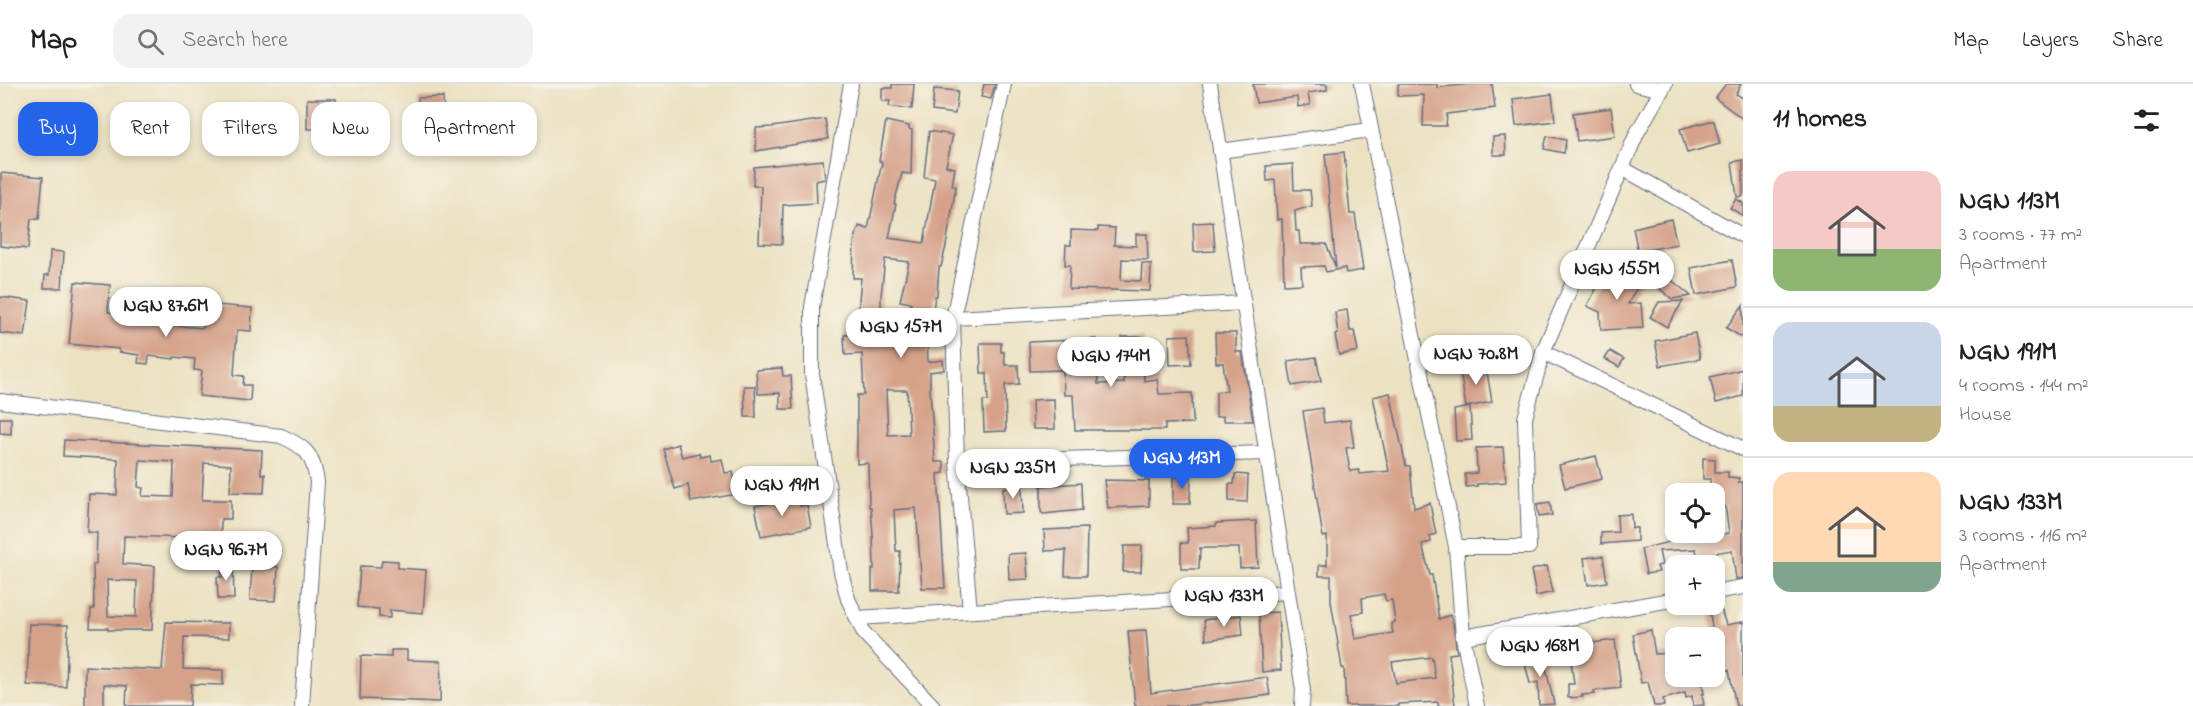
<!DOCTYPE html>
<meta charset="utf-8">
<style>
body{margin:0;font-family:"Indie Flower",sans-serif;background:#f2f2f2;color:#202124;height:100vh;display:flex;flex-direction:column;font-size:22px;white-space:nowrap}
*{box-sizing:border-box;margin:0}
p{font-size:20px;color:#757577}
.icon{flex:none;width:33px;height:33px;fill:none;stroke:currentColor;stroke-width:2;stroke-linecap:round;stroke-linejoin:round}
.map{position:relative;flex:1;overflow:hidden}
.side{display:flex;flex-direction:column;background:#fff;width:450px}
.side>*{flex:none}
.banner{position:absolute;left:18px;top:18px;width:570px;height:54px;display:flex;gap:12px}
.buttons{position:absolute;left:1665px;top:399px;display:grid;gap:12px}
.buttons a{display:grid;place-items:center;width:60px;height:60px;border-radius:12px;background:#fff;box-shadow:0 3px 9px #0003;font-size:30px}
.price{position:absolute;translate:-50% -51px;padding:0 14px;border-radius:21px;background:#fff;color:#222;font-size:20px;line-height:39px;filter:drop-shadow(0 2px 3px #0008)}
.price::after{content:'';position:absolute;left:50%;top:36px;width:18px;height:14px;margin-left:-9px;background:inherit;clip-path:polygon(0 0,100% 0,50% 100%)}
.price.active{background:#2563eb;color:#fff}
ul{padding:0;list-style:none}
li{display:flex;align-items:center;gap:18px;height:150px;padding:0 30px}
li+li{border-top:2px solid #e0e0e0}
li span{display:grid;place-items:center;flex:none;width:168px;height:120px;border-radius:18px;color:#555}
li>.icon{margin-inline-start:auto}
span .icon{width:72px;height:72px;fill:#fffc;stroke-width:1}
li b{font-size:26px}
h2{display:flex;justify-content:space-between;align-items:center;height:72px;padding:0 30px;font-size:26px}
.pill{padding:0 21px;border-radius:18px;background:#fff;box-shadow:0 3px 9px #0003;font-size:21px;line-height:54px}
.pill.active{background:#2563eb;color:#fff}
header{display:flex;align-items:center;gap:36px;box-sizing:border-box;height:84px;padding:0 30px;background:#fff;border-bottom:2px solid #e0e0e0}
header strong{font-size:28px}
nav{display:flex;gap:33px;margin-inline-start:auto;font-size:21px}
.search{width:420px;height:54px;background:#f2f2f2;display:flex;align-items:center;gap:15px;box-sizing:border-box;padding:0 21px;border-radius:18px;color:#757577;font-size:22px}
main{display:flex;flex:1;min-height:0}
.map>svg:first-child{display:block}
.building{fill:#d6a189;fill-rule:evenodd}
.lines{fill:none;stroke-linecap:round;stroke-linejoin:round}
.minor-casing{stroke:#646e81;stroke-width:16}
.minor{stroke:#fff;stroke-width:14}
</style>
<header>
<strong>Map</strong>
<div class="search"><svg class="icon" aria-label="search" viewBox="0 0 24 24"><circle cx="10" cy="10" r="6"/><path d="M15 15l6 6"/></svg>Search here</div>
<nav><a>Map</a><a>Layers</a><a>Share</a></nav>
</header>
<main>
<div class="map">
<svg width="1743" height="622" viewBox="0 0 1743 622">
<rect width="100%" height="100%" fill="#f7f3e8"/>
<filter id="ink" filterUnits="userSpaceOnUse"><feTurbulence type="fractalNoise" baseFrequency=".0167" numOctaves="2"/><feDisplacementMap in="SourceGraphic" scale="12" xChannelSelector="R" yChannelSelector="G"/><feConvolveMatrix kernelMatrix="1 2 1 2 8 2 1 2 1" color-interpolation-filters="sRGB"/></filter>
<filter id="wash" filterUnits="userSpaceOnUse"><feTurbulence type="fractalNoise" baseFrequency=".008" numOctaves="4" result="noise"/><feDisplacementMap in="SourceGraphic" scale="24" xChannelSelector="R" yChannelSelector="G"/><feGaussianBlur stdDeviation="1.35" result="paint"/><feColorMatrix in="noise" values="0 0 0 0 0 0 0 0 0 0 0 0 0 0 0 0 0 1.4 0 .05"/><feComposite in="paint" operator="in"/></filter>
<g filter="url(#wash)">
<rect width="100%" height="100%" fill="#ece2c2"/>
<g id="blocks">
<g class="building">
<polygon points="892,0 914,0 912,25 889,22 890,17 882,17 882,4 892,4"/>
<polygon points="984,0 995,0 991,15 981,13"/>
<polygon points="1253,0 1327,0 1327,6 1308,9 1310,21 1298,23 1297,13 1256,19"/>
<polygon points="1398,0 1437,0 1437,4 1470,0 1492,0 1495,24 1447,30 1446,42 1423,42 1424,11 1398,12"/>
<polygon points="1726,0 1741,0 1736,10 1743,14 1743,35 1715,14"/>
<polygon points="934,5 958,7 955,30 932,27"/>
<polygon points="1552,10 1555,37 1516,42 1513,15"/>
<polygon points="443,13 444,32 419,33 418,14"/>
<polygon points="307,15 336,15 337,45 307,45"/>
<polygon points="1611,24 1615,52 1577,57 1573,29"/>
<polygon points="462,32 471,33 470,44 460,42"/>
<polygon points="825,35 828,55 756,67 756,44 772,43"/>
<path d="M886,37L909,42V45L912,46L911,90L902,89L894,120H896L889,154L924,159L935,95L924,93L929,47L953,51L946,82L955,84L952,102H956L946,162L941,183H939L937,212H935L929,253H927L928,278L943,276L944,286L930,288V304L935,378H944V389L938,390L945,504H922L916,424L894,426L896,467H900L899,507H872V485H874L873,451L871,423H869L868,379L857,380V311H864L862,270L845,271L844,251L860,250L859,216L861,194H853L854,158L859,142L868,145L882,78L879,77ZM885,175L909,178L900,217L911,219L909,237H881V212ZM886,306H907L909,350L888,351Z"/>
<polygon points="1710,37 1714,37 1720,60 1687,69 1680,45"/>
<polygon points="235,42 247,44 244,55 232,53"/>
<polygon points="1505,52 1506,71 1493,71 1493,53"/>
<polygon points="1547,52 1566,56 1564,69 1544,65"/>
<polygon points="1344,68 1350,130 1355,130 1363,186 1346,189 1345,184 1326,188 1324,182 1301,183 1302,200 1284,201 1282,135 1277,136 1275,96 1267,97 1266,82 1293,80 1294,106 1310,106 1312,122 1295,127 1296,147 1299,147 1300,160 1326,160 1336,184 1325,70"/>
<polygon points="823,76 825,95 816,97 817,119 783,121 782,160 759,159 761,102 753,102 754,83"/>
<polygon points="1743,76 1743,112 1737,113 1732,78"/>
<polygon points="1,89 43,93 39,135 31,135 28,165 0,162"/>
<polygon points="1736,115 1743,119 1743,132 1730,124"/>
<polygon points="1671,135 1677,160 1638,168 1633,144"/>
<polygon points="1213,138 1215,167 1194,168 1193,139"/>
<polygon points="1098,143 1115,144 1114,161 1136,162 1136,150 1147,150 1148,176 1122,175 1121,196 1141,197 1142,179 1151,180 1150,207 1069,205 1070,181 1065,181 1066,161 1071,161 1071,146 1098,147"/>
<polygon points="50,167 64,168 62,204 44,204 45,191 49,191"/>
<polygon points="1732,176 1737,203 1696,211 1691,184"/>
<polygon points="1609,181 1640,197 1628,220 1641,219 1643,244 1601,246 1600,228 1587,222"/>
<polygon points="1663,189 1691,212 1672,215 1654,200"/>
<polygon points="75,198 110,201 108,228 158,234 158,232 180,235 179,242 203,244 205,220 252,224 251,247 237,246 234,291 244,292 243,301 251,301 250,317 199,312 202,287 194,286 195,275 174,273 174,275 149,272 148,280 138,279 139,271 119,268 119,265 69,260"/>
<polygon points="0,213 30,217 25,252 0,249"/>
<polygon points="1683,217 1667,243 1650,233 1659,218"/>
<polygon points="1743,221 1743,254 1726,244"/>
<polygon points="1347,226 1350,247 1354,247 1358,267 1339,271 1335,251 1338,250 1335,228"/>
<polygon points="1215,249 1236,249 1236,268 1242,268 1253,337 1223,337 1223,332 1216,333 1216,308 1227,307 1223,279 1216,279"/>
<polygon points="1695,249 1700,275 1660,282 1655,257"/>
<polygon points="1189,251 1191,280 1170,281 1169,252"/>
<polygon points="1122,253 1143,253 1144,297 1157,295 1159,310 1192,309 1193,339 1165,340 1165,346 1075,346 1073,311 1064,311 1063,286 1030,287 1029,258 1096,255 1098,300 1124,299"/>
<polygon points="980,259 1001,259 1001,268 1004,268 1005,281 1018,281 1019,300 1005,301 1006,347 984,348 983,317 988,317 987,289 981,289"/>
<polygon points="1610,267 1624,275 1619,283 1605,275"/>
<polygon points="1316,273 1321,297 1292,302 1288,277"/>
<polygon points="1486,282 1492,318 1466,323 1460,287"/>
<polygon points="782,284 783,292 791,292 793,325 780,325 780,309 758,310 756,286"/>
<polygon points="1743,285 1743,312 1716,319 1710,293"/>
<polygon points="744,302 755,302 756,333 745,333"/>
<path d="M1390,309L1406,382H1410L1414,424L1430,419L1432,430L1436,450L1430,452L1431,458L1422,460L1430,491H1432L1439,535L1450,531L1453,540L1457,569L1449,570L1455,622H1438V618L1398,620V622H1346L1344,584H1342L1331,517V492H1319V481H1327V452L1323,453L1303,327L1322,324L1324,339L1350,336L1354,363L1346,364L1350,387L1359,386L1360,390L1389,387L1373,313ZM1384,510L1386,517L1392,516L1395,538L1391,539L1393,549L1355,555L1351,530L1363,528L1362,514ZM1432,573L1435,594L1396,599L1392,578Z"/>
<polygon points="1054,315 1055,345 1033,345 1032,316"/>
<polygon points="1470,323 1472,356 1456,357 1454,326"/>
<polygon points="0,334 11,334 11,350 0,349"/>
<path d="M64,356L262,366L261,390H265L264,409L230,408L231,381L204,379L202,416H231V435H221V455L124,452L123,480L155,482L152,546H108V544H90L91,525H94L93,480H96L97,449L87,448L89,410L117,411L118,375L63,372ZM140,376L174,378L173,413L142,412L143,404L138,403ZM107,496L137,497L136,533L108,532Z"/>
<polygon points="678,360 682,373 699,369 700,373 710,371 711,377 722,375 725,389 733,388 735,398 741,397 743,409 691,418 688,401 675,405 663,365"/>
<polygon points="1503,363 1506,398 1477,400 1477,402 1466,403 1465,390 1477,389 1476,364"/>
<polygon points="1596,372 1602,395 1565,404 1559,381"/>
<polygon points="1703,374 1715,375 1715,388 1728,388 1728,393 1739,394 1738,398 1743,398 1743,494 1736,495 1732,466 1714,469 1715,477 1698,479 1696,465 1659,467 1662,481 1657,482 1659,488 1646,490 1641,465 1673,457 1673,448 1683,448 1684,455 1729,449 1725,422 1714,422 1714,410 1710,410 1710,395 1703,395"/>
<polygon points="1235,390 1248,391 1247,418 1229,417 1229,400 1234,400"/>
<polygon points="1173,393 1191,393 1190,420 1173,420"/>
<polygon points="1104,396 1149,397 1149,422 1108,424"/>
<polygon points="1081,399 1082,426 1043,430 1041,428 1041,402"/>
<polygon points="1022,402 1023,429 1004,430 1003,404"/>
<polygon points="799,414 800,422 807,421 811,443 761,452 755,422"/>
<polygon points="1550,418 1552,431 1539,433 1537,420"/>
<polygon points="1631,430 1632,444 1637,444 1637,457 1601,460 1601,449 1618,448 1617,431"/>
<polygon points="1256,437 1258,483 1240,484 1239,464 1200,464 1199,485 1181,485 1181,459 1188,459 1187,444 1216,442 1216,439"/>
<polygon points="1087,444 1086,492 1065,492 1066,466 1045,467 1044,446"/>
<polygon points="1124,462 1142,462 1141,488 1123,488"/>
<polygon points="1026,469 1028,495 1009,496 1008,470"/>
<polygon points="1603,472 1607,498 1588,501 1584,474"/>
<polygon points="382,476 398,477 398,484 426,486 423,529 390,526 390,534 379,533 379,525 357,523 360,482 381,483"/>
<polygon points="221,478 233,478 234,515 218,515 217,493 222,493"/>
<polygon points="252,482 278,483 276,517 250,516"/>
<polygon points="1547,482 1553,508 1536,512 1531,486"/>
<polygon points="1720,522 1726,541 1743,538 1743,622 1736,622 1729,586 1719,587 1709,524"/>
<polygon points="1278,528 1281,586 1262,588 1259,529"/>
<polygon points="1241,531 1243,551 1206,556 1204,536"/>
<polygon points="166,538 229,539 229,554 184,553 183,585 223,586 223,601 191,600 190,622 126,622 127,602 104,600 104,622 85,622 85,582 162,586"/>
<polygon points="29,540 68,541 66,603 27,601"/>
<polygon points="1146,546 1151,609 1267,593 1270,611 1184,622 1135,622 1128,547"/>
<polygon points="1651,546 1655,570 1673,569 1674,595 1701,592 1704,610 1702,610 1704,621 1693,622 1692,612 1686,614 1685,609 1663,615 1664,622 1654,622 1648,598 1641,599 1633,550"/>
<polygon points="1615,556 1621,604 1594,607 1595,610 1582,611 1583,613 1568,614 1568,600 1574,600 1569,562"/>
<polygon points="391,566 407,566 407,576 441,577 440,618 360,615 361,572 391,573"/>
<polygon points="1539,571 1543,571 1554,620 1539,621 1538,598 1530,600 1524,575"/>
</g>
</g>
</g>
<g filter="url(#ink)">
<use href="#blocks" fill-opacity="0" stroke="#646e81" stroke-width="1.5"/>
<g class="lines">
<defs>
<g id="minor">
<polyline points="851,0 812,223 812,290 841,488 848,515 864,549 933,622"/>
<polyline points="1210,0 1299,580 1303,606 1302,622"/>
<polyline points="1362,0 1456,463 1463,553 1477,622"/>
<polyline points="1636,0 1662,6"/>
<polyline points="1220,67 1370,46"/>
<polyline points="1622,84 1743,152"/>
<polyline points="953,234 1244,219"/>
<polyline points="1543,268 1743,365"/>
<path d="M0,317L281,352C306,363 313,370 317,398L302,622"/>
<polyline points="957,378 1267,369"/>
<polyline points="1456,463 1529,463 1525,334 1543,268 1637,49 1665,0"/>
<polyline points="1714,508 1743,503"/>
<polyline points="970,527 957,378 953,234 1004,0"/>
<polyline points="857,534 1288,508"/>
<polyline points="1463,553 1676,515"/>
</g>
</defs>
<use href="#minor" class="minor-casing"/>
<use href="#minor" class="minor"/>
</g>
</g>
</svg>
<div class="buttons">
<a><svg class="icon" aria-label="locate" viewBox="0 0 24 24"><circle cx="12" cy="12" r="6"/><path d="M12 2v4M12 18v4M2 12h4M18 12h4"/></svg></a>
<a>+</a>
<a>−</a>
</div>
<b class="price" style="left:1617px;top:217px">NGN 155M</b>
<b class="price" style="left:166px;top:254px">NGN 87.6M</b>
<b class="price" style="left:901px;top:275px">NGN 157M</b>
<b class="price" style="left:1476px;top:302px">NGN 70.8M</b>
<b class="price" style="left:1111px;top:304px">NGN 174M</b>
<b class="price active" style="left:1182px;top:406px">NGN 113M</b>
<b class="price" style="left:1013px;top:416px">NGN 235M</b>
<b class="price" style="left:782px;top:433px">NGN 191M</b>
<b class="price" style="left:226px;top:498px">NGN 96.7M</b>
<b class="price" style="left:1224px;top:544px">NGN 133M</b>
<b class="price" style="left:1540px;top:594px">NGN 168M</b>
<div class="banner">
<a class="pill active">Buy</a>
<a class="pill">Rent</a>
<a class="pill">Filters</a>
<a class="pill">New</a>
<a class="pill">Apartment</a>
</div>
</div>
<section class="side">
<h2>11 homes<svg class="icon" aria-label="filters" viewBox="0 0 24 24"><path d="M4 7h16M4 17h16"/><circle cx="9" cy="7" r="2"/><circle cx="15" cy="17" r="2"/></svg></h2>
<ul>
<li><span style="background:linear-gradient(#f6c9c9 65%,#8fb573 0)"><svg class="icon" aria-label="home" viewBox="0 0 24 24"><path d="M3 11l9-7 9 7M6 9v11h12V9"/></svg></span><div><b>NGN 113M</b><p>3 rooms · 77 m²</p><p>Apartment</p></div></li>
<li><span style="background:linear-gradient(#c9d6e8 70%,#c2b280 0)"><svg class="icon" aria-label="home" viewBox="0 0 24 24"><path d="M3 11l9-7 9 7M6 9v11h12V9"/></svg></span><div><b>NGN 191M</b><p>4 rooms · 144 m²</p><p>House</p></div></li>
<li><span style="background:linear-gradient(#ffd9b3 75%,#7fa58c 0)"><svg class="icon" aria-label="home" viewBox="0 0 24 24"><path d="M3 11l9-7 9 7M6 9v11h12V9"/></svg></span><div><b>NGN 133M</b><p>3 rooms · 116 m²</p><p>Apartment</p></div></li>
</ul>
</section>
</main>
